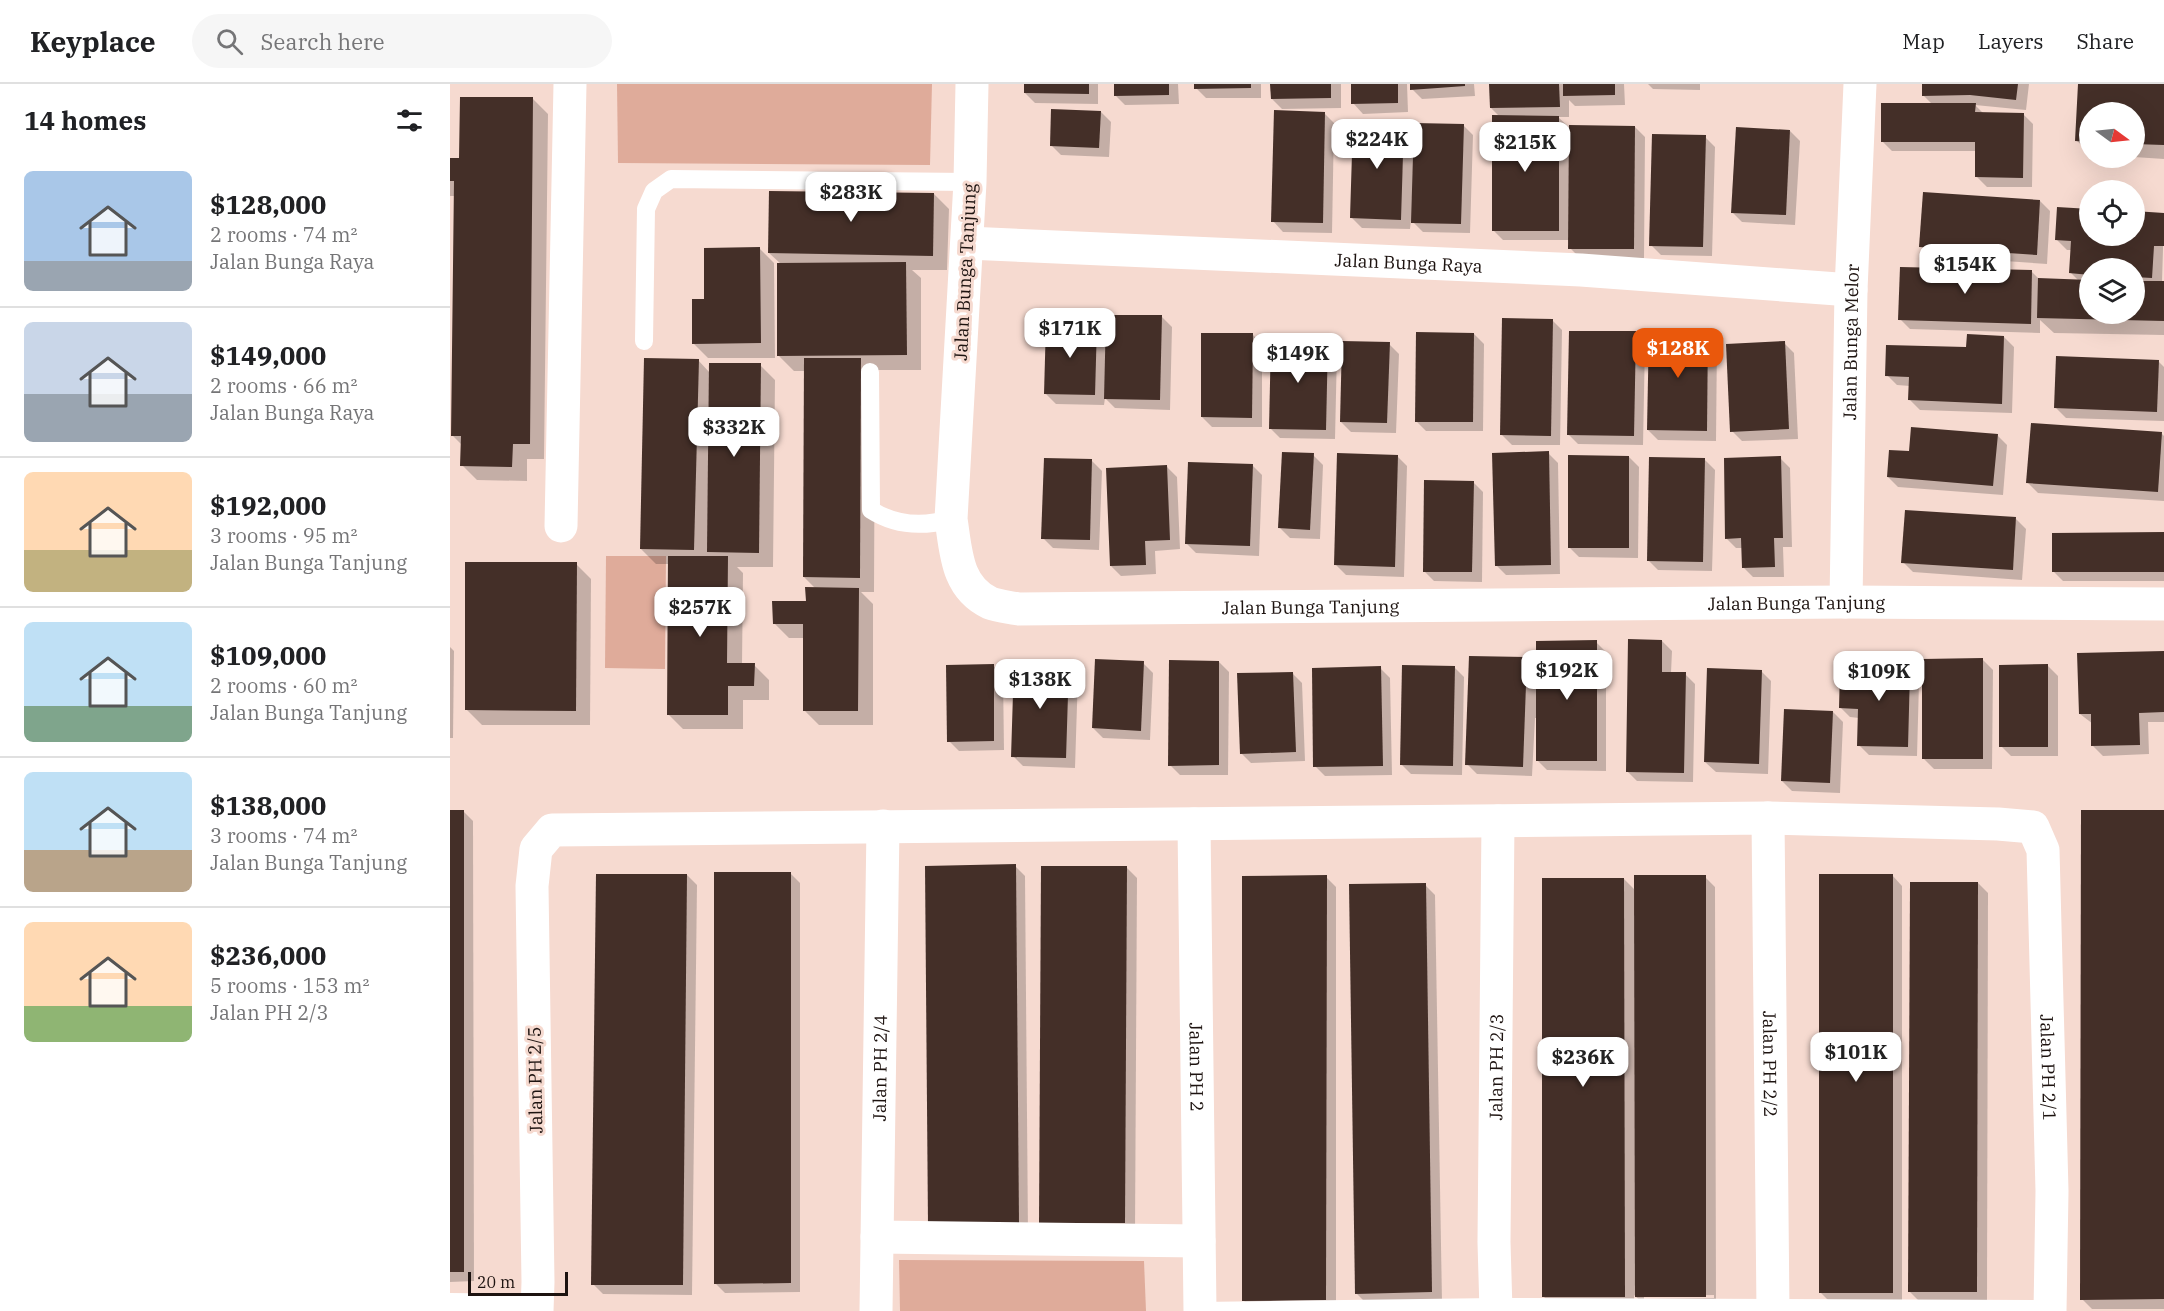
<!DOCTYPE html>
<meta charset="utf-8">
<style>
body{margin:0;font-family:"IBM Plex Serif",serif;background:#f6f6f6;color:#202124;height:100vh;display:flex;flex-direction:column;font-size:22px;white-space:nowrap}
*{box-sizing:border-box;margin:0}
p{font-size:20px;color:#757577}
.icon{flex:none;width:33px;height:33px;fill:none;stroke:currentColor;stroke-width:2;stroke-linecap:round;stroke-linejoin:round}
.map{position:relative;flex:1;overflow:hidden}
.drawer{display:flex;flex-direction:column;background:#fff;width:450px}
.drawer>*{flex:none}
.needle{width:39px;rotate:105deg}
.buttons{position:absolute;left:1629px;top:18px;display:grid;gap:12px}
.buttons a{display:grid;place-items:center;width:66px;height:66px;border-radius:50%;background:#fff;box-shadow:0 6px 24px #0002;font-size:30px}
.scale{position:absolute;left:18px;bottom:15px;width:100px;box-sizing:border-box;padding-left:6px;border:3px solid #1d1310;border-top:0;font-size:16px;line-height:21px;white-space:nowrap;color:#1d1310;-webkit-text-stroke:4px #f6dad0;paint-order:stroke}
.price{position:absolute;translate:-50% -51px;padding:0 14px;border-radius:12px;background:#fff;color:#222;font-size:20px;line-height:39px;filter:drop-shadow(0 2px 3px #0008)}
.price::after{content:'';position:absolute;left:50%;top:36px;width:18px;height:14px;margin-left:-9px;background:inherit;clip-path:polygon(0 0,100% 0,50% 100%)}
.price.active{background:#ea580c;color:#fff}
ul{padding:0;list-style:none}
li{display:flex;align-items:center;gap:18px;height:150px;padding:0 24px}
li+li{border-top:2px solid #e0e0e0}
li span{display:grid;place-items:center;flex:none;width:168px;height:120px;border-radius:9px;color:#555}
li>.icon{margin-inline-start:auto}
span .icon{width:72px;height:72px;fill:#fffc;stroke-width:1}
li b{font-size:26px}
h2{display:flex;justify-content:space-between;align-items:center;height:72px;padding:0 24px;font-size:26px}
header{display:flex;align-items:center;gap:36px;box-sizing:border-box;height:84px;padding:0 30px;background:#fff;border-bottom:2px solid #e0e0e0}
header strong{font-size:28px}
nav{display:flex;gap:33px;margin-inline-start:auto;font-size:21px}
.search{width:420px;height:54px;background:#f6f6f6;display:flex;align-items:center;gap:15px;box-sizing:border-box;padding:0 21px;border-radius:33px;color:#757577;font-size:22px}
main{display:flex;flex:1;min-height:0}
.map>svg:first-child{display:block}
.green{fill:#dfab9a}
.shadow{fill:#0003;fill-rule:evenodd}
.building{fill:#442f28}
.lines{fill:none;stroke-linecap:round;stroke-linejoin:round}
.service{stroke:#fff;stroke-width:18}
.minor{stroke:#fff;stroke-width:33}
.labels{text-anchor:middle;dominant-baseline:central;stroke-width:6;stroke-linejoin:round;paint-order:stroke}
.street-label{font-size:18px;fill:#1d1310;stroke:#f6dad0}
</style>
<header>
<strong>Keyplace</strong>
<div class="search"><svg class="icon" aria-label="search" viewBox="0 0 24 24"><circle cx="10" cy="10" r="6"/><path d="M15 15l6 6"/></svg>Search here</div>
<nav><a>Map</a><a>Layers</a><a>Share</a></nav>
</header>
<main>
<section class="drawer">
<h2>14 homes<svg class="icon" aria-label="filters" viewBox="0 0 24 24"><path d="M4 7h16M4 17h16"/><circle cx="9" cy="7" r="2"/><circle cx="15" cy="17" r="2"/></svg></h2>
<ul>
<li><span style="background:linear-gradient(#a9c7e8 75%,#9aa5b1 0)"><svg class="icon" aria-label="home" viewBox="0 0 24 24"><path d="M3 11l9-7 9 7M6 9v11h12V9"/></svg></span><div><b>$128,000</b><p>2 rooms · 74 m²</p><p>Jalan Bunga Raya</p></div></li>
<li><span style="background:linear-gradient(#c9d6e8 60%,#9aa5b1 0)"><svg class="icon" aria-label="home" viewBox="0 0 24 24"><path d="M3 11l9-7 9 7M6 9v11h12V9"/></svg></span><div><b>$149,000</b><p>2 rooms · 66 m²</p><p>Jalan Bunga Raya</p></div></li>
<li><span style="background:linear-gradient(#ffd9b3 65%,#c2b280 0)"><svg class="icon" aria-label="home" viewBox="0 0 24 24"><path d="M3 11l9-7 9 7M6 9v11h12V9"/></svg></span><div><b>$192,000</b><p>3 rooms · 95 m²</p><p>Jalan Bunga Tanjung</p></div></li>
<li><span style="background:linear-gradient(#bfe0f5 70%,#7fa58c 0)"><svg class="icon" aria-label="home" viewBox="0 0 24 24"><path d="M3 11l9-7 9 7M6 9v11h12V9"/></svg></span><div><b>$109,000</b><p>2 rooms · 60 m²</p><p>Jalan Bunga Tanjung</p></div></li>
<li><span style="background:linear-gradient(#bfe0f5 65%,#b9a48a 0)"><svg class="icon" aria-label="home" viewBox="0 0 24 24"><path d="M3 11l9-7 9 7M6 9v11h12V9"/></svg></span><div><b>$138,000</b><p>3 rooms · 74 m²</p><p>Jalan Bunga Tanjung</p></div></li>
<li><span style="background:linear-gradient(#ffd9b3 70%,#8fb573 0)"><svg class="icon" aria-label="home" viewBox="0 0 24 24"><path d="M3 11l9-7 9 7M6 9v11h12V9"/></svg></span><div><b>$236,000</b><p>5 rooms · 153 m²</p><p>Jalan PH 2/3</p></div></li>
</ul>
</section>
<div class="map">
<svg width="1714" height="1227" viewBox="0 0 1714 1227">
<rect width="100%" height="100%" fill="#f6dad0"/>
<g class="green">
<polygon points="167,0 482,0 480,81 168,79"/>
<polygon points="156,472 216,472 215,585 155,584"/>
<polygon points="449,1176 694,1177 696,1227 450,1227"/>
</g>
<g class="shadow">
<polygon points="575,0 648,0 648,20 585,19 575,9"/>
<polygon points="665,0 728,0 729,20 675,21 665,11"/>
<polygon points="746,0 811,0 811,14 756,14 746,4"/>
<polygon points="822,0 891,0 891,24 832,25 822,15"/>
<polygon points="902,0 957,0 958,28 913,30 903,19"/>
<polygon points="962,0 1024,0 1025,12 972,15 962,5"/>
<polygon points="1041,0 1174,0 1175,21 1125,22 1119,16 1119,33 1108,33 1121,45 1185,43 1195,53 1194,174 1130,174 1120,164 1120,156 1053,156 1043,146 1050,33 1041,24"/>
<polygon points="1198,0 1250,0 1250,6 1203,5"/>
<polygon points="1473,0 1579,0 1576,26 1525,21 1534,30 1573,30 1583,40 1582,103 1537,103 1527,93 1527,67 1442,67 1432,57 1483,21 1473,11"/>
<polygon points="1629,0 1714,0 1714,75 1684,73 1684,28 1640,28 1640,69 1626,56"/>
<polygon points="83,15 98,30 94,375 77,375 77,397 27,396 12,381 12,361 3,352 5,112 0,112 0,75 11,75"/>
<polygon points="651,28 661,38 659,73 611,71 601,61"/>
<polygon points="874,29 884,39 882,149 833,148 823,137"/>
<polygon points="953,40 965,52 1013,41 1023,51 1020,149 973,148 961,136 960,145 912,144 902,134"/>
<polygon points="1340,47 1350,57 1345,141 1292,138 1282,128"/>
<polygon points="1255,53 1265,63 1262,172 1211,171 1201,161"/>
<polygon points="484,110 499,125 497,186 462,186 471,194 471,286 421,286 425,291 424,508 411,508 423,520 423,641 369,641 354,626 355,554 339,554 324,539 357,519 366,505 354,493 356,287 344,287 329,272 331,180 319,169"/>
<polygon points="1590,117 1600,127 1597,180 1481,172 1471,162"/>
<path d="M1714,130L1712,199H1714V251L1604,249L1590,236V249L1460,245L1450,235L1582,188L1590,196L1629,197L1621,189L1622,166H1617L1607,156L1640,152H1684ZM1640,184H1684V230H1640Z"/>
<polygon points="309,164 324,179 325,274 258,274 243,259"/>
<polygon points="712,233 722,243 720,326 665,324 655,314 654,321 606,320 596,310 646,242 657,252"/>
<polygon points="1102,236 1112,246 1110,361 1062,361 1052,351"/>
<polygon points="1257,246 1267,256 1266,357 1208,356 1198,346"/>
<polygon points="1185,249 1195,259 1193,361 1128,360 1118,350"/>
<polygon points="802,250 812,260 812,343 762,343 752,333"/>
<polygon points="1024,250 1034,260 1033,347 976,347 966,337"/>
<polygon points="1554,253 1564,263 1562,329 1470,326 1460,316 1460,302 1447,301 1437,291"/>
<polygon points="877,256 887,266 885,355 830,354 820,344"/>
<polygon points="1334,259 1344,269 1348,355 1292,357 1282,347"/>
<polygon points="939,260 949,270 946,349 901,348 891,338"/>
<polygon points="248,276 260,289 310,281 325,296 323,483 287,483 293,489 292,581 304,581 319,596 319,616 293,616 293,645 233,645 218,630 220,480 206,480 191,465"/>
<polygon points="1708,277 1714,283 1714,337 1616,334 1606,324"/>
<polygon points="1712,350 1714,352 1714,417 1588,409 1578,399"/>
<polygon points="1547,351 1557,361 1553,411 1448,403 1438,393 1461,369"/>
<polygon points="1098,369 1108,379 1110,490 1056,491 1046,481"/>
<polygon points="863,371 873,381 870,455 840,454 830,444"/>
<polygon points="947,372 957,382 954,493 896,491 886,481"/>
<polygon points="1179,373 1189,383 1188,474 1129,473 1119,463"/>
<polygon points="1330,374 1340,384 1342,463 1333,463 1334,493 1303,493 1293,483 1293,464 1286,464 1276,454"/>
<polygon points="1255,376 1265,386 1262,487 1208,486 1198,476"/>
<polygon points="642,377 652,387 649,466 603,464 593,454"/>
<polygon points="802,381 812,391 809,472 746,469 736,459"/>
<polygon points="717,383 727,393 730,465 705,467 706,490 671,492 661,482"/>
<polygon points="1023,398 1033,408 1032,498 984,497 974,487"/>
<polygon points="1566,435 1576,445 1572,496 1463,488 1453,478"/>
<polygon points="1714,450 1714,497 1613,497 1603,487"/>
<polygon points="126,480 141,495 140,641 32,641 17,626"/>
<polygon points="1212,557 1222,567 1221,589 1235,590 1245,600 1243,698 1187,697 1177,687"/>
<polygon points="1146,558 1156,568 1156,687 1097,686 1087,676 1087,634 1085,634 1082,692 1027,690 1017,680 1076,575 1087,586"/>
<polygon points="0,563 4,567 3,654 0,654"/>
<polygon points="1714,569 1714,638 1698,638 1699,670 1653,672 1643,662 1643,640 1630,630"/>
<polygon points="1451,576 1461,586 1461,591 1469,599 1467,672 1419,671 1409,661 1409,634 1400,633 1390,623 1423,588"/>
<polygon points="1533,576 1543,586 1542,685 1484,685 1474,675"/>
<polygon points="769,578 779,588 778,691 730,691 720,681"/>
<polygon points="693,579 703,589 700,656 653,654 643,644"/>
<polygon points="618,580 628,590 625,684 573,682 563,672"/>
<polygon points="543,582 553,592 554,666 509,667 499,657"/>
<polygon points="1598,582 1608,592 1608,672 1561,672 1551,662"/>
<polygon points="1004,583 1014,593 1012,691 961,690 951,680"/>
<polygon points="930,584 940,594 942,691 875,692 865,682"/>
<polygon points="1311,587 1321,597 1318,690 1266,688 1255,678"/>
<polygon points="842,589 852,599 855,677 801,679 791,669"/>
<polygon points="1383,628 1393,638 1390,709 1342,707 1332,697"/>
<polygon points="0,727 13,727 23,737 24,1197 0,1198"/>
<polygon points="1714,728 1714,1225 1642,1225 1632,1215"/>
<polygon points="565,782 575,792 578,1150 489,1151"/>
<polygon points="677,784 687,794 685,1148 600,1148"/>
<polygon points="340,789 350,799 350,1208 275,1209 265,1199"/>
<polygon points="237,791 247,801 242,1211 153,1210 143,1200"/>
<polygon points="1442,791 1452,802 1452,1218 1380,1218 1370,1208"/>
<polygon points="876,793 886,803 886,1226 803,1226 793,1216"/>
<path d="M1255,793L1265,803L1266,1222H1196L1184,1211V1222L1104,1223L1094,1213L1174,795L1186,807ZM1264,1211V1214L1194,1215V1212Z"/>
<polygon points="1528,799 1538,809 1537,1218 1470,1218 1460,1208"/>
<polygon points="975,801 985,811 992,1218 917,1220 907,1210"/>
</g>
<g class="building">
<polygon points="574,0 639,0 639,10 574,9"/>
<polygon points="664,0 719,0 719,11 664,12"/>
<polygon points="744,0 801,0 801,4 744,5"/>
<polygon points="820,0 881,0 881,14 821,15"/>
<polygon points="901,0 948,0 948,19 901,20"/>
<polygon points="960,0 1015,0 1015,2 960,6"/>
<polygon points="1039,0 1109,0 1110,23 1040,24"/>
<polygon points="1113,0 1165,0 1165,11 1113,12"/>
<polygon points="1472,0 1568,0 1566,16 1520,11 1472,12"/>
<polygon points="1628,0 1714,0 1714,61 1684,60 1684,28 1640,28 1640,58 1625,57"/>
<polygon points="10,13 83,13 80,360 63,360 62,383 10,382 11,352 1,352 4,97 0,97 0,74 9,74"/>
<polygon points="1431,19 1526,19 1525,28 1574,29 1573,94 1525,93 1525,58 1431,58"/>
<polygon points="601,25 651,27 649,64 600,62"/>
<polygon points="824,26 875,28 873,139 821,138"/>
<polygon points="1042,31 1109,32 1109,147 1042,147"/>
<polygon points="903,37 954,38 951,136 900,134"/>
<polygon points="964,39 1014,40 1011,140 961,139"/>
<polygon points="1119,41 1185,42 1184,165 1118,165"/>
<polygon points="1286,43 1340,46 1336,131 1281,129"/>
<polygon points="1202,50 1256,51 1253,163 1199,162"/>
<polygon points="319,107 484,109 483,172 318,169"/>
<polygon points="1473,108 1590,116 1587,171 1469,163"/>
<polygon points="1607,123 1640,125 1640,152 1684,152 1684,127 1714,129 1714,162 1704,162 1702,194 1684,193 1684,184 1640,184 1640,191 1619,189 1621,157 1605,156"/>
<polygon points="310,163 311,259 242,260 242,215 254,215 254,164"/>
<polygon points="456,178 457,271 327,272 327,179"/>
<polygon points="1450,183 1582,186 1581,240 1448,236"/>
<polygon points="1588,194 1640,196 1640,230 1684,230 1684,197 1714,197 1714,237 1587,234"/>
<polygon points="656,231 712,231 710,316 654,315"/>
<polygon points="1052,234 1103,235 1101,352 1050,351"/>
<polygon points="596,239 647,240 645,311 594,310"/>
<polygon points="1199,244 1258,244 1257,347 1197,346"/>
<polygon points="1119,247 1186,247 1184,352 1117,351"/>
<polygon points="966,248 1024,249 1023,338 965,338"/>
<polygon points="751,249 803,249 802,334 751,333"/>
<polygon points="1517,250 1554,252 1552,320 1458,316 1459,293 1435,292 1436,261 1516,263"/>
<polygon points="821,253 878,255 876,346 819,345"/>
<polygon points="892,257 940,258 937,339 890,338"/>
<polygon points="1335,257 1339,345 1280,348 1276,260"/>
<polygon points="1606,272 1709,276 1707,328 1604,324"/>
<polygon points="194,274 249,275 244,466 190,465"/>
<polygon points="354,274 411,274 410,494 353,493"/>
<polygon points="259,279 311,279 309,469 257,468"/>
<polygon points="1581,339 1712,348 1708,408 1576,399"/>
<polygon points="1461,343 1548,350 1543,402 1437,393 1439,366 1459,367"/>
<polygon points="1099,367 1101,481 1045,482 1042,369"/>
<polygon points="832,368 864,369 860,446 828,444"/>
<polygon points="887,369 948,371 945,483 884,481"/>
<polygon points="1118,371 1179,372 1179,464 1118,464"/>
<polygon points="1331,372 1333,454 1324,454 1325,483 1292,484 1291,454 1275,455 1274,374"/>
<polygon points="1199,373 1255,374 1253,478 1197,477"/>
<polygon points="594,374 642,375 640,456 591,455"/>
<polygon points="738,378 803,380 800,462 735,460"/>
<polygon points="717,381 720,456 695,457 696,481 660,482 656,384"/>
<polygon points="974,396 1024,397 1022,488 973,488"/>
<polygon points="1455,426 1566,433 1563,486 1451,479"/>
<polygon points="1714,448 1714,488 1602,488 1602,449"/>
<polygon points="218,472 278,472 277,579 305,579 304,602 278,602 278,631 217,631"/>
<polygon points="15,478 127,478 126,627 15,626"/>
<polygon points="355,503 409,504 408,627 353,627 353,540 323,540 322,517 356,517"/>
<polygon points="1178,555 1212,556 1212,588 1236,588 1234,689 1176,688"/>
<polygon points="1147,556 1147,677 1086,677 1086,557"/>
<polygon points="1714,567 1714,628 1689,629 1690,661 1641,662 1641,630 1629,630 1627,569"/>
<polygon points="1019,572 1077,573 1073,683 1015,681"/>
<polygon points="1421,573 1452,574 1451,587 1460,587 1458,663 1407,662 1408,625 1389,624 1390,586 1421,586"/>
<polygon points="1533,574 1533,675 1472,675 1472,575"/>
<polygon points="645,575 694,577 691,647 642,644"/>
<polygon points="719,576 769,577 769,681 718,682"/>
<polygon points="564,578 619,579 616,674 561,673"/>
<polygon points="544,580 544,657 497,658 496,581"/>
<polygon points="1598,580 1598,663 1549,663 1549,581"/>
<polygon points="952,581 1005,582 1003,682 950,681"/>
<polygon points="931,582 933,682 863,683 862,584"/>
<polygon points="1257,584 1312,586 1309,680 1254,678"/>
<polygon points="843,588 846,668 790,670 787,589"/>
<polygon points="1334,625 1383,627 1380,699 1331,697"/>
<rect x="0" y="726" width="14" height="462"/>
<polygon points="1631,726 1714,726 1714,1215 1630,1216"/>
<polygon points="566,780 569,1140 478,1141 475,782"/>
<polygon points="591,782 677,782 675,1139 589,1139"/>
<polygon points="264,788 341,788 341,1199 264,1200"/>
<polygon points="146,790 237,790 233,1201 141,1201"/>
<rect x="1369" y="790" width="74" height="419"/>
<polygon points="877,791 876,1216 792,1217 792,792"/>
<polygon points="1184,791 1256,791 1256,1213 1185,1213"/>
<polygon points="1092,794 1174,794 1175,1213 1092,1213"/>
<polygon points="1460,798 1528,798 1527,1208 1458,1208"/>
<polygon points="976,799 982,1208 905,1210 899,800"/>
</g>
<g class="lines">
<g class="service">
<polyline points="194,257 196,125 204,107 221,95 520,98"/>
<path d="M420,288L421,426C446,442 473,443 501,435"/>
<polyline points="0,1218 87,1219"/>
<polyline points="750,1227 1046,1223 1600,1225"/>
</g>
<g class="minor">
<path id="s1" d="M522,0L520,98L501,435C506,467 506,503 540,519C548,522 559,523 568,525L1396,518L1714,520"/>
<path id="s2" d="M517,159L1131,186L1401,206"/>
<polyline points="111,442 120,0"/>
<path id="s3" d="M1396,518L1401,206L1410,0"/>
<path id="s4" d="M1318,734L1323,1227"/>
<path id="s5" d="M744,740L750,1227"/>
<polyline points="427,1153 749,1157"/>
<path id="s6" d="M87,1227L88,1198L82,802L86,765L102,746L1318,734L1548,740L1583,743L1593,766L1602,1107L1600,1227"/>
<path id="s7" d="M426,1227L433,742"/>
<path id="s8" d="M1046,1227L1044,1158L1048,737"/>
</g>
</g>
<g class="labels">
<g class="street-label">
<text stroke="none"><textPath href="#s2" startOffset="442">Jalan Bunga Raya</textPath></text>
<text transform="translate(515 188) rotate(-87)">Jalan Bunga Tanjung</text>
<text stroke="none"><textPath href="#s3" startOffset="260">Jalan Bunga Melor</textPath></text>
<text stroke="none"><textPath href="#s1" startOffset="1340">Jalan Bunga Tanjung</textPath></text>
<text stroke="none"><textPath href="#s1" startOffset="854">Jalan Bunga Tanjung</textPath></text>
<text stroke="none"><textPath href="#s4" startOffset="246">Jalan PH 2/2</textPath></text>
<text stroke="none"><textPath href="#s8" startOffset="244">Jalan PH 2/3</textPath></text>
<text stroke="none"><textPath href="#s5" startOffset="243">Jalan PH 2</textPath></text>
<text stroke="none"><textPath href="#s7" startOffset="243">Jalan PH 2/4</textPath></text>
<text stroke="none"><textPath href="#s6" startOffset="2211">Jalan PH 2/1</textPath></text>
<text transform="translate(85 996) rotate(-91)">Jalan PH 2/5</text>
</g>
</g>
</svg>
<div class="buttons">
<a><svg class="needle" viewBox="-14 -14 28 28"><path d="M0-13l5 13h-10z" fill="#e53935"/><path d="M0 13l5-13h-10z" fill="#757577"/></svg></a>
<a><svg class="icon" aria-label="locate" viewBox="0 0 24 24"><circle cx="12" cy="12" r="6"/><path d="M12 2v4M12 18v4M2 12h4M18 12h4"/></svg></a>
<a><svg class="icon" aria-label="layers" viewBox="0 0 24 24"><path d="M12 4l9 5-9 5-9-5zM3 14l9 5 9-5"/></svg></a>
</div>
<div class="scale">20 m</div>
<b class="price" style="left:927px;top:86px">$224K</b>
<b class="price" style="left:1075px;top:89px">$215K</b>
<b class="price" style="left:401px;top:139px">$283K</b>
<b class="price" style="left:1515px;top:211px">$154K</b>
<b class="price" style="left:620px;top:275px">$171K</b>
<b class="price active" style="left:1228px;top:295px">$128K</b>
<b class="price" style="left:848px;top:300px">$149K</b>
<b class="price" style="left:284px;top:374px">$332K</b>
<b class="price" style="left:250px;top:554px">$257K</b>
<b class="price" style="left:1117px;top:617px">$192K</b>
<b class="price" style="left:1429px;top:618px">$109K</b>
<b class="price" style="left:590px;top:626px">$138K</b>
<b class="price" style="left:1406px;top:999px">$101K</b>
<b class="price" style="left:1133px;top:1004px">$236K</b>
</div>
</main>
